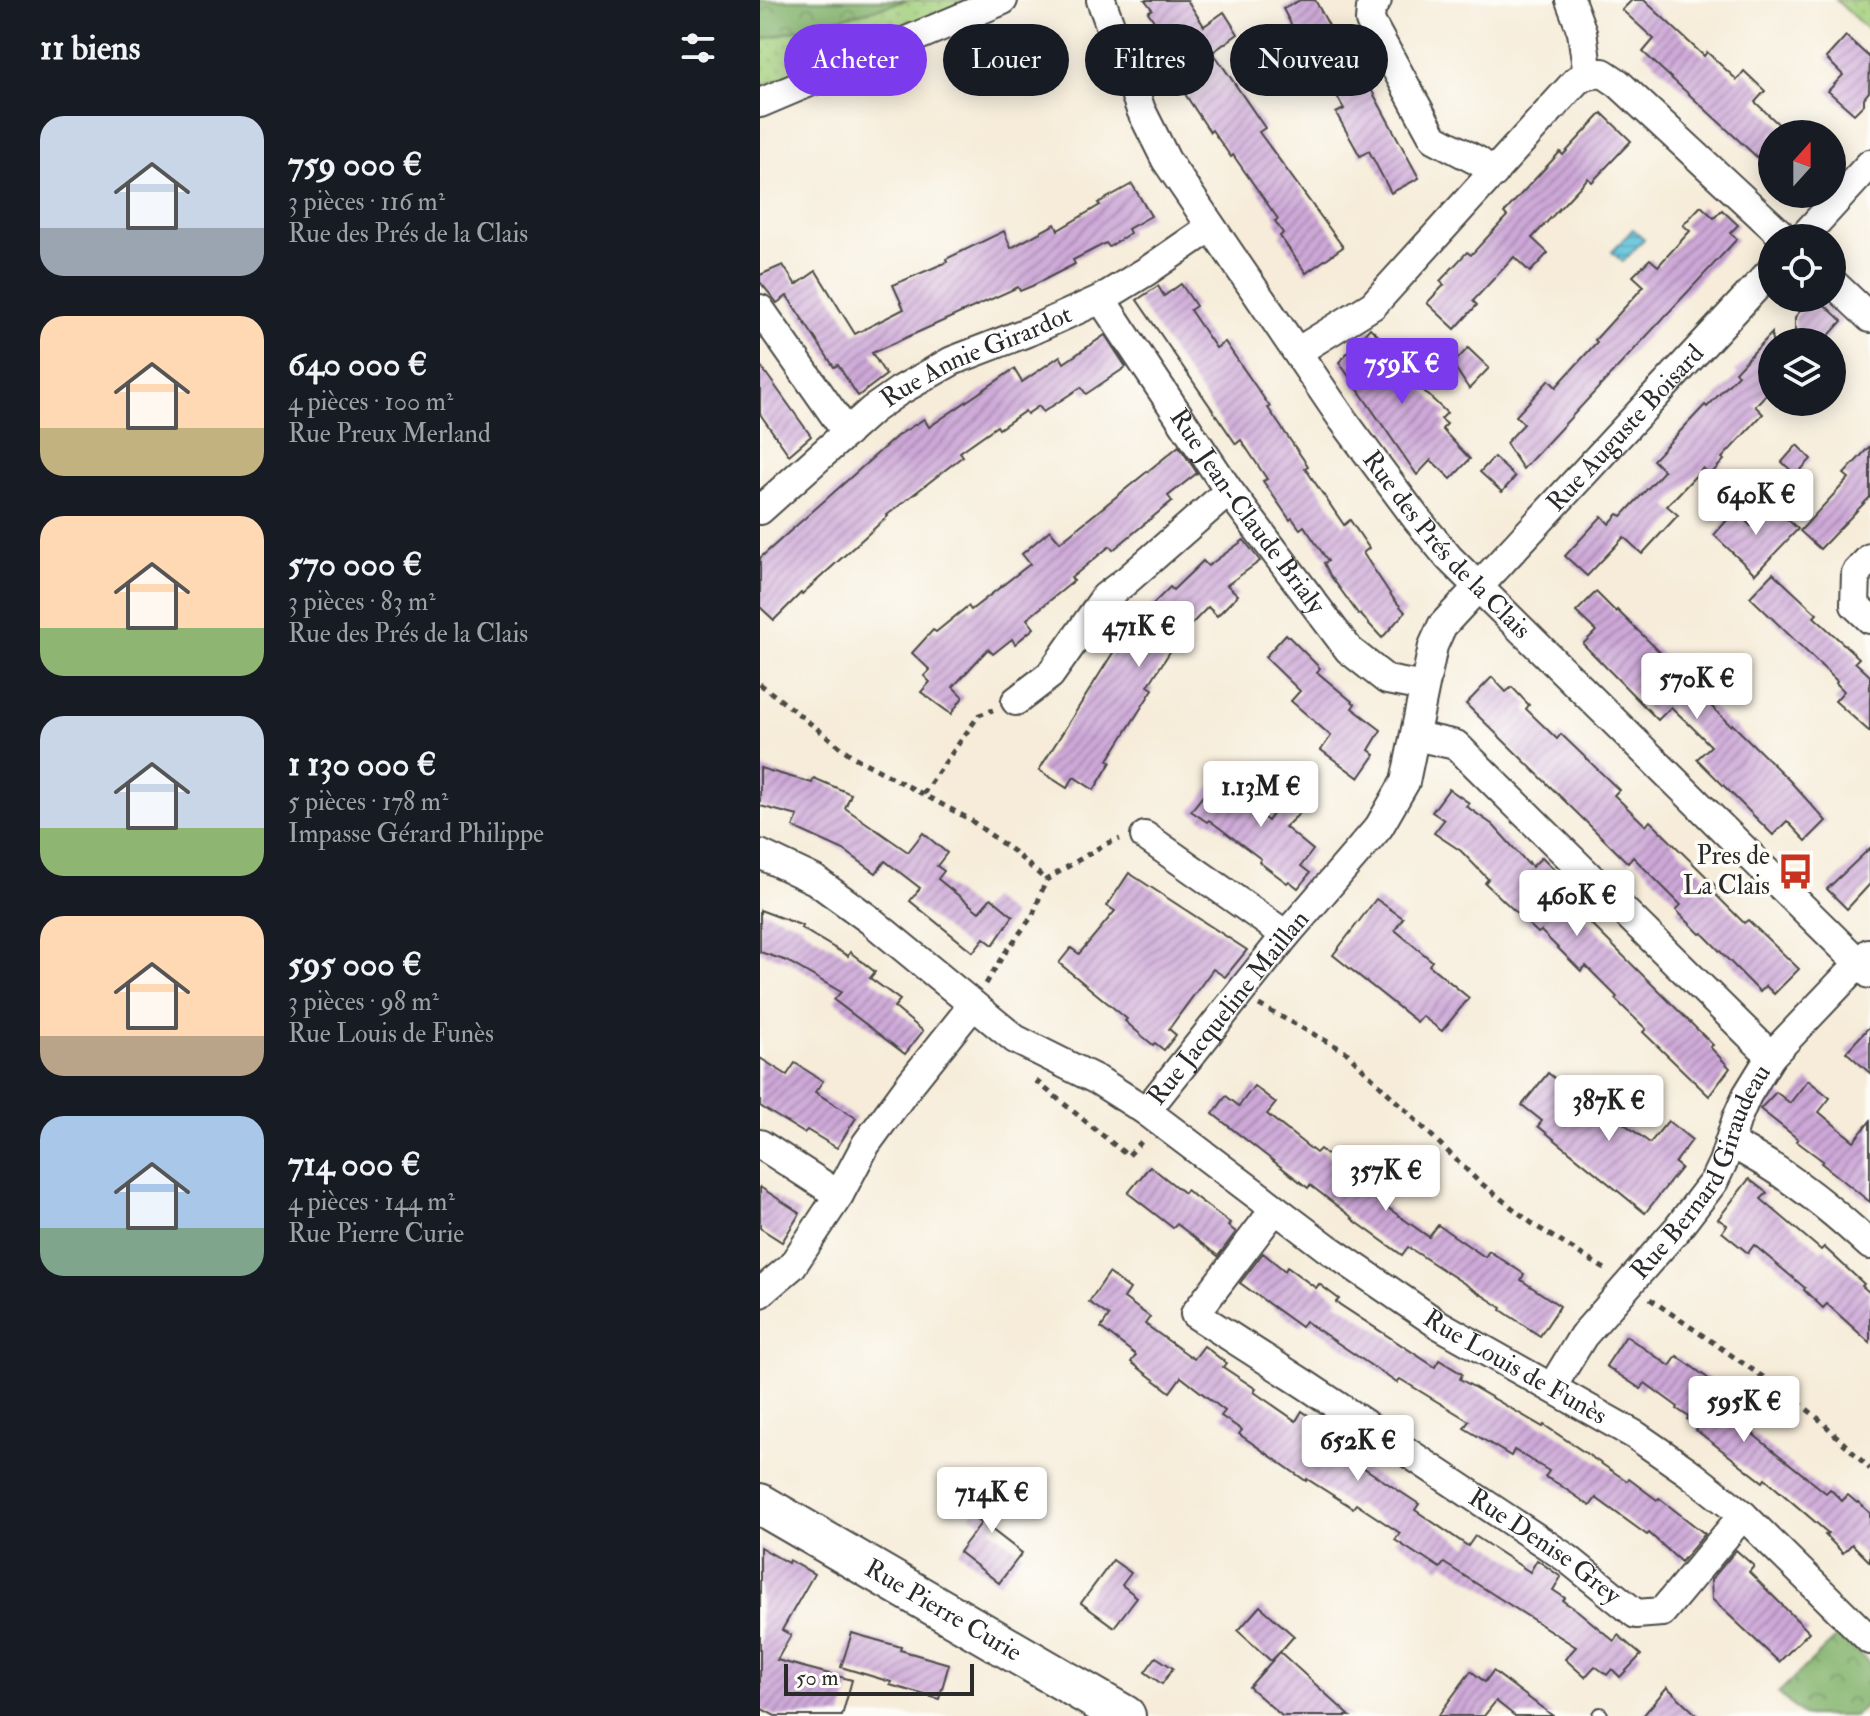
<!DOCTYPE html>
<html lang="fr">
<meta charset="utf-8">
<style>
body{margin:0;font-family:"IM FELL Double Pica",serif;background:#242831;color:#f1f3f6;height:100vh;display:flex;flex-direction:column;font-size:30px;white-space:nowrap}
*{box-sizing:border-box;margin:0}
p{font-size:26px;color:#9ea1a6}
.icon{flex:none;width:44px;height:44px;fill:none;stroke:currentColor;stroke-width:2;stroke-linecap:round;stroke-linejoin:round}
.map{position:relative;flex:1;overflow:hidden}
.side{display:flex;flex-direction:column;background:#171b24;width:760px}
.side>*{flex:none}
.guide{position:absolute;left:24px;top:24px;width:760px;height:72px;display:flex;gap:16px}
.needle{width:52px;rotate:21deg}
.tools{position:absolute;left:998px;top:120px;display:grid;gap:16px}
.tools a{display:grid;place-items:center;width:88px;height:88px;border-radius:50%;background:#171b24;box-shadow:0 4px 20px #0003;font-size:40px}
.scale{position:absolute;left:24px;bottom:20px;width:190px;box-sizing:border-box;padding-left:8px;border:4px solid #2b2b2b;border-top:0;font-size:22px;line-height:28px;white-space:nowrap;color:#2b2b2b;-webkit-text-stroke:6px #fdfcf7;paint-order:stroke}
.price{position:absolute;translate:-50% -68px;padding:0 18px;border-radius:8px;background:#fff;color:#222;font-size:26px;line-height:52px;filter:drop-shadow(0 2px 4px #0008)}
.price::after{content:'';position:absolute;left:50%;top:48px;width:24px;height:18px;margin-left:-12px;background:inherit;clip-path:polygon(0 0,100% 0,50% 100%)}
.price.on{background:#7c3aed;color:#fff}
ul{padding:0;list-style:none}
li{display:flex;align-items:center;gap:24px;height:200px;padding:0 40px}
li span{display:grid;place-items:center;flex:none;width:224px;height:160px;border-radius:24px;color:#555}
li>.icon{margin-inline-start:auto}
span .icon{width:96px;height:96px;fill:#fffc;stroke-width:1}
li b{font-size:34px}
h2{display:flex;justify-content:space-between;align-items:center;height:96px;padding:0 40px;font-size:34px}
.chip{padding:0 28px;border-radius:36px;background:#171b24;box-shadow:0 4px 20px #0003;font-size:28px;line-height:72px}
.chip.on{background:#7c3aed;color:#fff}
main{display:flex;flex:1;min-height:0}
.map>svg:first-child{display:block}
.grass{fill:url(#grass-dots);stroke:#677d54;stroke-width:2}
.forest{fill:url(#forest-crowns);stroke:#566e4c;stroke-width:2}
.water{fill:url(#water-rules);stroke:#447783;stroke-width:2}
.building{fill:url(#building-hatch)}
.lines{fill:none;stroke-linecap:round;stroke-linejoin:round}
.lane-casing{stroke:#494845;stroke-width:18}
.street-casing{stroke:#494845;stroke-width:32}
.secondary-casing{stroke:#494845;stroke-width:44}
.path{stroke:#494845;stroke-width:5;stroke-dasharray:6 6;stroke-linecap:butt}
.lane{stroke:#fff;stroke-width:14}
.street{stroke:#fff;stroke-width:28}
.secondary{stroke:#fff;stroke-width:40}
.labels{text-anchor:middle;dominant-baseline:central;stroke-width:7;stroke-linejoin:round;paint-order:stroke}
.street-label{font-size:26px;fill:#2b2b2b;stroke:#fdfcf7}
.poi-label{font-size:26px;fill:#2b2b2b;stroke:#fdfcf7;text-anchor:end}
</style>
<main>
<section class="side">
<h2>11 biens<svg class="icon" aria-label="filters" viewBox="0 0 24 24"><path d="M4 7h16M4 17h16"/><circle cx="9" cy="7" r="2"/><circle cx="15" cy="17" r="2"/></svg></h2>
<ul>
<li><span style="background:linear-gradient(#c9d6e8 70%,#9aa5b1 0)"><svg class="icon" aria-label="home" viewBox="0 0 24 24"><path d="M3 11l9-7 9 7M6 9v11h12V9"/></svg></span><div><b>759 000 €</b><p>3 pièces · 116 m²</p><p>Rue des Prés de la Clais</p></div></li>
<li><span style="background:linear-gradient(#ffd9b3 70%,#c2b280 0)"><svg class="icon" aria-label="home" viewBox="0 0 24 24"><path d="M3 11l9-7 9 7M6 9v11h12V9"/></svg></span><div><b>640 000 €</b><p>4 pièces · 100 m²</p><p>Rue Preux Merland</p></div></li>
<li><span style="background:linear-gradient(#ffd9b3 70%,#8fb573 0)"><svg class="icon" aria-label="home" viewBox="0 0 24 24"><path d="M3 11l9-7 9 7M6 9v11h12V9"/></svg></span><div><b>570 000 €</b><p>3 pièces · 83 m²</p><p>Rue des Prés de la Clais</p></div></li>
<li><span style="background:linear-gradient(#c9d6e8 70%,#8fb573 0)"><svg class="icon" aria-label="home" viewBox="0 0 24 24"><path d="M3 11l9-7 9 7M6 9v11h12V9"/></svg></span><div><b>1 130 000 €</b><p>5 pièces · 178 m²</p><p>Impasse Gérard Philippe</p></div></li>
<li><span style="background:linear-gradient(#ffd9b3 75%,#b9a48a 0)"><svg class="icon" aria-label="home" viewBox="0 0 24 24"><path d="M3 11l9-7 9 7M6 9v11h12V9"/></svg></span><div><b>595 000 €</b><p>3 pièces · 98 m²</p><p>Rue Louis de Funès</p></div></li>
<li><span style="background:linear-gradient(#a9c7e8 70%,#7fa58c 0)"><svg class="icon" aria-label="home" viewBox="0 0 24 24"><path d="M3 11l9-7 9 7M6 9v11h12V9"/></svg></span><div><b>714 000 €</b><p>4 pièces · 144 m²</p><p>Rue Pierre Curie</p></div></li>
</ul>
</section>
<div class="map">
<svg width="1110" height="1716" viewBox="0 0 1110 1716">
<defs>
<pattern id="grass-dots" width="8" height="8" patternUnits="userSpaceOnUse" patternTransform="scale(2)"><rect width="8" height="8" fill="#a3cf7c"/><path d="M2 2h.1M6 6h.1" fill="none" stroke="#8cb26b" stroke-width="1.8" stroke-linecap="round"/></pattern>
<pattern id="forest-crowns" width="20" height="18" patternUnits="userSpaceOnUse" patternTransform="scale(2)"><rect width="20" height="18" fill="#82b26c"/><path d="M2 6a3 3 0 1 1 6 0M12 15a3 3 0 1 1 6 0" fill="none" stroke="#6b9159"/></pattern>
<pattern id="water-rules" width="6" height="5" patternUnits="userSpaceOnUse" patternTransform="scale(2)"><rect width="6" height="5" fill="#5dc3db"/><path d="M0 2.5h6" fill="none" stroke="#4d9fb2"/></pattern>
<pattern id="building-hatch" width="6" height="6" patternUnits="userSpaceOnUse" patternTransform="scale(2)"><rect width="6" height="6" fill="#cda8d8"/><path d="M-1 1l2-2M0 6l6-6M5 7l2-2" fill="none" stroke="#a789af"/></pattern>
</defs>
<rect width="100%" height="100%" fill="#fdfcf7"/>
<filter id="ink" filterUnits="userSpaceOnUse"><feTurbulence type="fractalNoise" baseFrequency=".0125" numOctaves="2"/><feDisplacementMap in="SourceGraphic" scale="16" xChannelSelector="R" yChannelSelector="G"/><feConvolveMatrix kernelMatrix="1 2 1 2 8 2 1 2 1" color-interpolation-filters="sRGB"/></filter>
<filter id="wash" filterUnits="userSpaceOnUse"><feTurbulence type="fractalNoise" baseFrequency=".006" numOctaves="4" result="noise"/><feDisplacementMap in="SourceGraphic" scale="32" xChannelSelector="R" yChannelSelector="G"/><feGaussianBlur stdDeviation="1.8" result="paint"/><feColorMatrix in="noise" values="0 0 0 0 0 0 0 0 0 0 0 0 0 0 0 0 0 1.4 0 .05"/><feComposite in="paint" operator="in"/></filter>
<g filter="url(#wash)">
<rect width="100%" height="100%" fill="#f6ecd9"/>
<g class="grass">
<polygon points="148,0 219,0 167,22 0,86 0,40"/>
<polygon points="1076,0 1110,0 1110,32"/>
</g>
<g class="forest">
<polygon points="0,0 148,0 0,40"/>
<polygon points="1080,1634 1110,1664 1110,1700 1095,1716 1043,1716 1018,1693"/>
</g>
<polygon class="water" points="873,229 884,239 863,262 852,252"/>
<g id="blocks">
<g class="building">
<polygon points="385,0 427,0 444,26 464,12 478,34 453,52 505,128 499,132 583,247 546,273 520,236 523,233 515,221 518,219 473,155 471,157 452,130 450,132 425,94 431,90 424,79 426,77 407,51 412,48 388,12 392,9"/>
<polygon points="540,0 555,0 573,33 579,30 659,178 631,193 609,151 600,156 576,113 584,109 550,46 544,49 523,9"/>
<polygon points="872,0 884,0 944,56 947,52 977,80 984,71 1005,91 995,102 1029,134 1012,134 1012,171 883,52 894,39 862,10"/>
<polygon points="1086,36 1110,58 1109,92 1104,98 1104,104 1094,114 1068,91 1083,75 1066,58"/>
<polygon points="842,113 871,141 832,182 828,178 772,238 788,253 770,272 754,257 713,301 717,305 695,329 667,303 684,285 680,281 707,252 711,255 747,216 744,213 762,193 800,152 803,155"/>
<polygon points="372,184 391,216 368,229 370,233 349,247 346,243 313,260 315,264 272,286 260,291 258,287 112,353 126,375 98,396 78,365 74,367 27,296 17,303 0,282 0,275 23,265 36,285 56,271 95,334 144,309 133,285 187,262 186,259 244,231 251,248 295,224 298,230 340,205 338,203"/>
<polygon points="941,206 954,218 962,210 978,225 970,233 977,239 763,469 746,443 764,424 756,416 789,380 796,387 837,342 835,340 884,286 873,276 890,259 898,266 930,231 923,225"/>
<polygon points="421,284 436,306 430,310 456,348 465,342 510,407 508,408 548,466 545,468 584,525 590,520 609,548 603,553 633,598 645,612 622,638 600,614 599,615 570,575 564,563 568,561 544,526 540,529 532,518 530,520 503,481 507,479 481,440 476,444 377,300 398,286 404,296"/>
<polygon points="1051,298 1057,298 1082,321 1063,342 1035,342 1035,317"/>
<polygon points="610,328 640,356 635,361 644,370 643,371 687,413 681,419 687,424 682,429 710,459 691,479 671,460 657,475 579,362"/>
<polygon points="1012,333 1012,388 995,406 1003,414 962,458 964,460 950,475 943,468 907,506 918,515 882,554 864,537 827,576 805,556 842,516 849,524 858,514 862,516 904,471 893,460 945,405 947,407 978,375 975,372"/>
<polygon points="345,335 366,367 326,394 321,387 283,412 279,406 267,414 265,411 239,429 237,426 200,452 203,456 127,515 128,516 42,594 41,593 14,620 0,607 0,558 137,436 164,419 169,427 254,369 262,382 300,356 304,363"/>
<polygon points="708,348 729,368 709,389 693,364"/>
<polygon points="0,365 51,436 29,455 0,414"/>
<polygon points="1037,445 1051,459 1036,475 1022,462"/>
<polygon points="419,446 437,473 408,496 412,501 353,550 350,546 311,578 314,581 267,619 274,628 255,644 252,639 233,654 228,649 193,687 203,697 191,714 161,692 170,682 164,676 170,670 152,653 173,630 176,632 208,606 211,610 270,564 262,554 290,530 300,542"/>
<polygon points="1110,446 1110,497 1060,549 1040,531 1089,478 1084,474"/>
<polygon points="734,457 755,477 742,492 720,472"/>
<polygon points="1011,504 1038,529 995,574 954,535 975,511 991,526"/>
<polygon points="484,540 500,561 467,585 478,595 457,616 448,607 420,636 388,686 393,689 348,760 351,762 334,790 314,777 307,788 279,770 378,613 381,616 410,587 413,590 443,561 448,566"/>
<polygon points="1013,573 1057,614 1054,617 1099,658 1095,662 1110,676 1110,732 1075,701 1084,691 1076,683 1077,681 990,597"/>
<polygon points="836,592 856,612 857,610 915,667 951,706 971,726 972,724 1029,780 1066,821 1046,841 1027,821 1013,835 937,759 951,746 931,726 911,707 898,720 823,644 836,631 816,612"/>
<polygon points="526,634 560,668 557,672 595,704 592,708 621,730 609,750 615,755 599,778 561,750 571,736 531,701 540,691 505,657"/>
<polygon points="732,677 746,692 752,687 769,705 766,709 797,739 801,734 859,790 854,795 886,826 890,821 957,887 953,892 984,923 988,920 1039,969 1014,994 1006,986 1000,992 942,933 940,934 916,910 921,905 873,857 868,863 706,704"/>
<polygon points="0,768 52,783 54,778 91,794 85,808 148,852 163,833 187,853 177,866 184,871 178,879 219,912 231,898 253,916 233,945 224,938 213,952 150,901 160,888 125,861 116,873 84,850 33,827 38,816 0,806"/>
<polygon points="457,778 473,789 470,792 508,821 537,782 554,800 525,827 553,850 541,866 550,873 538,888 529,881 527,883 499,862 501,859 449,820 447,822 431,811"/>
<polygon points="689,789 709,803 706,806 733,825 768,864 769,862 772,867 782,857 797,872 790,879 800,889 798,891 953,1045 950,1047 970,1068 949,1096 883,1032 886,1029 855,999 857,997 826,966 821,971 781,931 778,933 725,883 728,879 701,851 674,833 684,820 672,812"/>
<polygon points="1110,848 1110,884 1087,909 1067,889"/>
<polygon points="369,873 487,950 465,977 453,969 409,1029 416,1035 404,1050 395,1043 393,1045 381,1035 365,1021 367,1019 299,963 311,948 319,954 355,911 347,906"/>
<polygon points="616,899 643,918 635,930 672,961 669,965 709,998 682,1031 662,1016 657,1022 573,955"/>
<polygon points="0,910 43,926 41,928 88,956 90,952 115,972 110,978 140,1000 134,1007 163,1031 145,1054 74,1000 81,992 27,961 0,952"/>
<polygon points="1110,1026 1110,1073 1086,1052"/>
<polygon points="0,1058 27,1075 35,1063 63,1081 55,1092 96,1118 77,1148 47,1130 44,1133 0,1106"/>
<polygon points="788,1073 847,1119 851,1114 890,1143 908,1121 932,1140 915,1163 921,1168 885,1213 778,1126 782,1121 762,1105"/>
<polygon points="1048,1080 1070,1098 1059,1112 1094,1141 1110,1121 1110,1202 1061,1163 1063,1161 1036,1141 1038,1139 1000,1109 1016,1092 1030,1103"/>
<polygon points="494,1086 516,1103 507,1114 556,1153 560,1149 600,1180 610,1166 635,1185 621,1203 669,1237 678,1225 725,1257 729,1251 764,1274 761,1280 800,1306 780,1336 741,1310 742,1308 648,1247 642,1255 592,1219 593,1218 550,1185 548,1188 453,1114 466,1096 479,1106"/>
<polygon points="390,1166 424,1193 426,1190 470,1223 468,1226 476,1232 458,1256 417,1224 413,1228 368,1193"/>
<polygon points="989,1179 1007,1193 1001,1199 1061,1250 1064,1247 1104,1284 1102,1286 1110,1293 1110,1343 1067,1304 1063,1308 1044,1290 1045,1288 994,1245 988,1253 962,1232 967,1225 958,1219"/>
<polygon points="0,1187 40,1213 22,1242 0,1228"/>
<polygon points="503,1253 525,1271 527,1267 556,1288 559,1284 579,1299 576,1302 675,1367 679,1360 702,1374 700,1379 783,1427 784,1425 867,1481 869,1479 897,1500 899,1498 945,1534 921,1562 889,1533 887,1535 836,1498 830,1506 797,1483 785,1477 789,1471 754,1450 751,1456 704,1428 709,1421 640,1379 637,1383 545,1321 541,1327 480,1283"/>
<polygon points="349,1273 370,1289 364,1298 390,1317 385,1324 434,1359 444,1346 466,1363 463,1367 496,1389 494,1392 536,1421 542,1411 586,1442 588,1439 604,1449 595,1462 659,1504 655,1510 708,1546 715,1536 770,1572 777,1560 801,1577 793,1590 805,1598 803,1601 818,1611 854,1641 858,1635 881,1655 860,1677 852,1669 847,1675 835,1666 825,1677 805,1659 816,1647 684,1563 680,1568 662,1556 661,1557 635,1540 640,1533 596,1504 593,1508 547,1479 546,1481 479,1434 482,1430 461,1416 465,1411 421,1377 410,1392 371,1362 376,1355 341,1328 349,1316 329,1302"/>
<polygon points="866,1336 910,1366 917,1356 953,1382 943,1397 989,1431 1066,1493 1070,1489 1082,1501 1088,1495 1097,1503 1098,1502 1110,1513 1110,1562 1092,1544 1083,1553 1065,1535 1068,1533 1005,1479 1003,1482 936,1430 938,1427 927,1419 929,1417 917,1409 918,1407 885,1383 881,1389 846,1366"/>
<polygon points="238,1479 257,1493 231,1529 262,1553 239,1583 199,1552 221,1523 211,1515"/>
<polygon points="0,1547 28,1563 29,1560 54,1574 22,1630 31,1635 17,1660 92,1680 82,1716 15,1716 0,1708"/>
<polygon points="976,1550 994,1566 989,1572 1049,1632 1019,1662 952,1599 951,1580"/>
<polygon points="353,1560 371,1573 362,1585 377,1597 354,1627 321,1603"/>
<polygon points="500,1606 534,1636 520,1652 590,1716 522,1716 489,1687 520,1652 511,1661 478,1631"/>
<polygon points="92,1633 141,1647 140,1650 189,1664 179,1699 130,1685 131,1682 81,1667"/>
<polygon points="396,1657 413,1668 402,1684 385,1672"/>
<polygon points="711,1671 725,1682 733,1671 793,1716 755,1716 736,1701 724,1716 678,1716"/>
<polygon points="907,1687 938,1716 883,1716"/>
</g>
</g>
</g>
<g filter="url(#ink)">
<use href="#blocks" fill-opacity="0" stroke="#494845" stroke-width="2"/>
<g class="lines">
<defs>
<polyline id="lane" points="840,1716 840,1715"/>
<g id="street">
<path id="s1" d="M341,0L381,110L406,160L583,420L656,518L689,558L1110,974"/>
<polyline points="617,0 611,8 610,21 674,138 718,161 734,173"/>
<polyline points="810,0 822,32 828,75"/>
<polyline points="0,103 243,0"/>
<polyline points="1042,238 1110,164"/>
<polyline points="1072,282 1110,318"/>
<path id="s2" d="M341,299L469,491L589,650L627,680L664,687"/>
<polyline points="0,309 87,433"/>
<polyline points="537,352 613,305 817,80 828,75 843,73 858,83 1025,238"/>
<path id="s3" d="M0,510L112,410L139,391L192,361L270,331L341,299L387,271L451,227"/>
<polyline points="1110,558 1096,573 1095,605 1110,619"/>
<polyline points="256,701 290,675 345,597 366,581 469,491"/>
<polyline points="655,736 696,745 1011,1056"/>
<polyline points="385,836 526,935"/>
<path id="s4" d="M0,854L55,880L110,920L255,1039L339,1081L386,1111L567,1248L678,1324L875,1435L927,1471L983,1515L1110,1640"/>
<path id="s5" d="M386,1111L526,935L619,827L645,782L673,646L682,626L1012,270"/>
<path d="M969,1143C1021,1168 1068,1206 1110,1245"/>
<polyline points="0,1144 79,1195"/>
<path id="s6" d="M515,1209L435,1314L546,1385L808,1559L876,1614L902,1612L983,1515"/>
<polyline points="0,1293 32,1266 79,1195 106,1144 150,1084 213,1005"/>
<path id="s7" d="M792,1387L823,1336L918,1228L954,1181L963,1162L977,1118L987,1095L1011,1056L1109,953"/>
</g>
<g id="secondary">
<path id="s8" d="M0,1504L365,1716"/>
</g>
</defs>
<use href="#lane" class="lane-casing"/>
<use href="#street" class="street-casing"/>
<use href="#secondary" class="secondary-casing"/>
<g class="path">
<polyline points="0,684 92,756 209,819 254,852 286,880"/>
<polyline points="163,794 219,715 233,710"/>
<polyline points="226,984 242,957 273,915 286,880 345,844 360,839"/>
<polyline points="499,1005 585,1051 717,1180 774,1225 848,1271"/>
<polyline points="276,1081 368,1156 384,1139"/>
<polyline points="890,1299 1032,1397 1059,1419 1110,1469"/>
</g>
<use href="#lane" class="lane"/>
<use href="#street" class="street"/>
<use href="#secondary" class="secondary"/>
</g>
</g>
<defs>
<symbol id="bus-bare" viewBox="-9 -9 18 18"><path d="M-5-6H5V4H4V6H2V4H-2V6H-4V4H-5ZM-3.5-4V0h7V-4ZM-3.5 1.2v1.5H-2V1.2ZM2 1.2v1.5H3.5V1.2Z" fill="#c8321e" stroke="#fdfcf7" stroke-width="2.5" paint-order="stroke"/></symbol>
</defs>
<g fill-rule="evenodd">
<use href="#bus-bare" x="1010" y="846" width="51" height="51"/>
</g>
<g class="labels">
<g class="street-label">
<text stroke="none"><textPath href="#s3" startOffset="268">Rue Annie Girardot</textPath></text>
<text stroke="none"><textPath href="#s5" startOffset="850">Rue Auguste Boisard</textPath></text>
<text stroke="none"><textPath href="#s2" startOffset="258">Rue Jean-Claude Brialy</textPath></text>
<text stroke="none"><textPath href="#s1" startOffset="650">Rue des Prés de la Clais</textPath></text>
<text stroke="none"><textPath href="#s5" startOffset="132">Rue Jacqueline Maillan</textPath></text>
<text stroke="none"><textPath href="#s7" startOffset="264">Rue Bernard Giraudeau</textPath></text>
<text stroke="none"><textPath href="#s4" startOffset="916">Rue Louis de Funès</textPath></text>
<text stroke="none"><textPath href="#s6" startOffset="552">Rue Denise Grey</textPath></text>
<text stroke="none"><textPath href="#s8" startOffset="212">Rue Pierre Curie</textPath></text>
</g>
<g class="poi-label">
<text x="1010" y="856">Pres de<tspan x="1010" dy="30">La Clais</tspan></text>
</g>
</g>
</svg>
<div class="tools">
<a><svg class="needle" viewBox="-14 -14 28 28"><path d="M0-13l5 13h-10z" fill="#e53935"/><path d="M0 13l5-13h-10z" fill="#9ea1a6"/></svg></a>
<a><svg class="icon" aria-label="locate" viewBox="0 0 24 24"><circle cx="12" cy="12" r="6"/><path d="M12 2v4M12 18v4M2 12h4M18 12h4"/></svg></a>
<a><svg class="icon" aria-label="layers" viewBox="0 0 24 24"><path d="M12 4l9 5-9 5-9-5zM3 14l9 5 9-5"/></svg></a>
</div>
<div class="scale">50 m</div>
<b class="price on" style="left:642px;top:406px">759K €</b>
<b class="price" style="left:996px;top:537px">640K €</b>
<b class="price" style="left:379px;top:669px">471K €</b>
<b class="price" style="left:937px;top:721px">570K €</b>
<b class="price" style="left:501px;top:829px">1.13M €</b>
<b class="price" style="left:817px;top:938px">460K €</b>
<b class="price" style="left:849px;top:1143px">387K €</b>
<b class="price" style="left:626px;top:1213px">357K €</b>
<b class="price" style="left:984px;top:1444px">595K €</b>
<b class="price" style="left:598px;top:1483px">652K €</b>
<b class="price" style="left:232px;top:1535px">714K €</b>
<div class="guide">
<a class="chip on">Acheter</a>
<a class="chip">Louer</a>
<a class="chip">Filtres</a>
<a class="chip">Nouveau</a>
</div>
</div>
</main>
